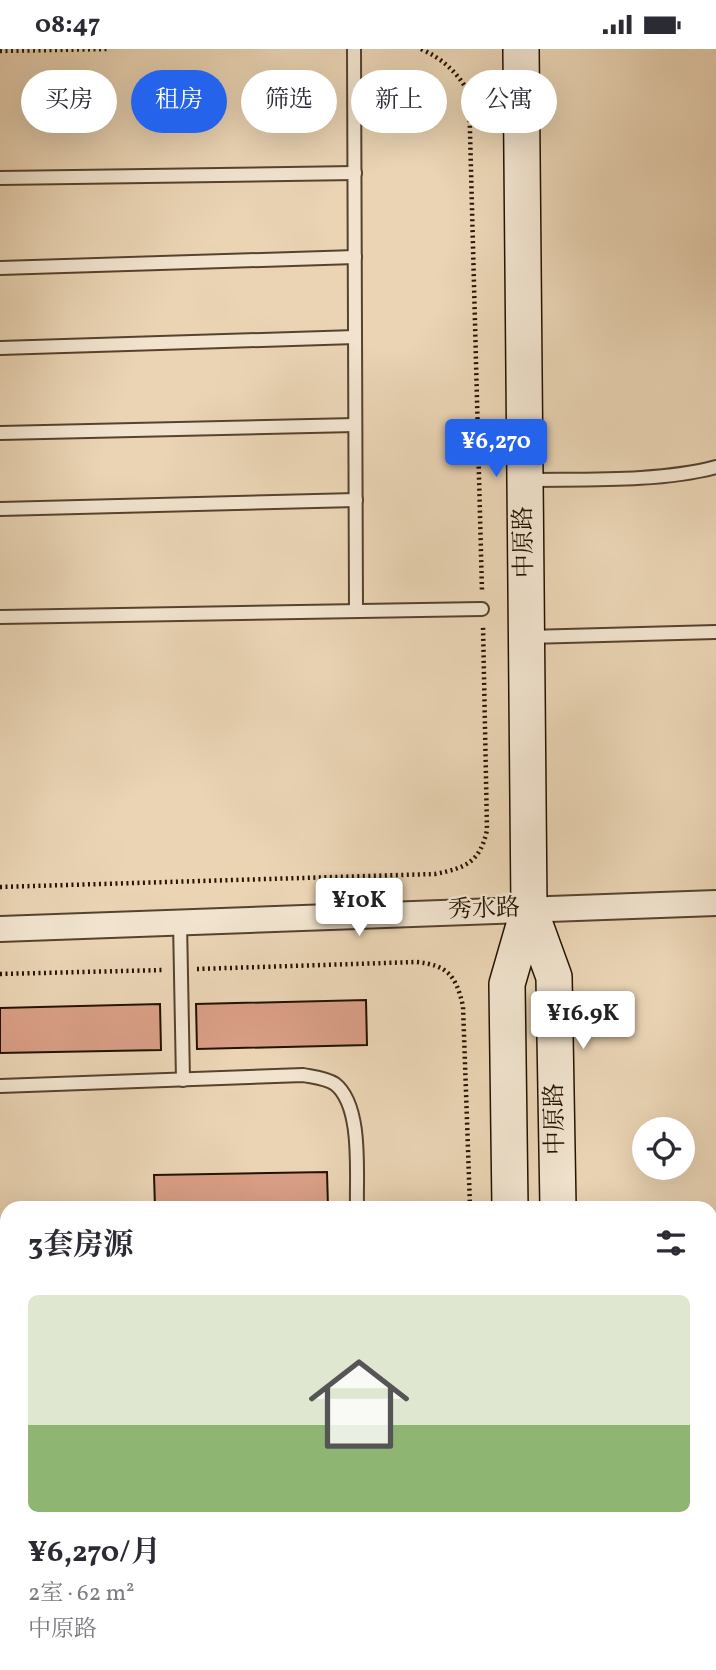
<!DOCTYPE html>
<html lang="zh">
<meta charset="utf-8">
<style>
body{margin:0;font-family:Vollkorn,"Noto Serif SC",serif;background:#f7f7f7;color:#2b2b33;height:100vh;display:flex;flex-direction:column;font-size:26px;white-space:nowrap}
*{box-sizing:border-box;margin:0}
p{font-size:23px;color:#7c7c81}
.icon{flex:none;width:38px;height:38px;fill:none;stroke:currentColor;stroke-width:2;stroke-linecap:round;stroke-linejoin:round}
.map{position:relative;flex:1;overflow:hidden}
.side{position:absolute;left:0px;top:1152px;width:718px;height:471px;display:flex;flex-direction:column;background:#fff;border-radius:21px 21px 0 0;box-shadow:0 7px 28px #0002}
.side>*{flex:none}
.guide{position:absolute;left:21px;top:21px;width:676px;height:63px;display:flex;gap:14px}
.tools{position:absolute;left:632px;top:1068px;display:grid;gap:14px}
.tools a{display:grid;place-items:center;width:63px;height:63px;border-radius:50%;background:#fff;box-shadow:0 7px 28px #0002;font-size:35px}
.price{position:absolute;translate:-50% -60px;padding:0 16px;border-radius:7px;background:#fff;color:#222;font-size:23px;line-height:46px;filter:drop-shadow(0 2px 4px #0008)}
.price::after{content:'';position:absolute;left:50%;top:42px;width:21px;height:16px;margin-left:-10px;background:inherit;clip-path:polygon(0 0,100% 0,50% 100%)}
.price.on{background:#2563eb;color:#fff}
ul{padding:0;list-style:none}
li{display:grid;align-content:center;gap:14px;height:371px;padding:0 28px}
li span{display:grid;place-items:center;height:217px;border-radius:10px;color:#555}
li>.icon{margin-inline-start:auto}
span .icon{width:126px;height:126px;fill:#fffc;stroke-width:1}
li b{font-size:30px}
h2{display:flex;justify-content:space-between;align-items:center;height:84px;padding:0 28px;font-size:30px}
.chip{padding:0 24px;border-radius:32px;background:#fff;box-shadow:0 7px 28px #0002;font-size:24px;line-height:63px}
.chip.on{background:#2563eb;color:#fff}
.status{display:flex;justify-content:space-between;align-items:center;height:49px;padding:0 35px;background:#fff;direction:ltr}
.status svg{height:19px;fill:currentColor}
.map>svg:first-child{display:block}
.building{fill:#d89e85;stroke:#241300;stroke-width:2}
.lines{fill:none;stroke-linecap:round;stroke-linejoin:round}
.service-casing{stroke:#56432d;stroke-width:16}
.minor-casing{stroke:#56432d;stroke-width:28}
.secondary-casing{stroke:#241300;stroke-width:38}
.path{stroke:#241300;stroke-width:4.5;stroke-dasharray:2 3.5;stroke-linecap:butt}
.service{stroke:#f1e3ce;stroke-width:12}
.minor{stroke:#f1e3ce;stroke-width:24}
.secondary{stroke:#f1e3ce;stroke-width:35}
.labels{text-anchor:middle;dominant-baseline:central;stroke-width:5;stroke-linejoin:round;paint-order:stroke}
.street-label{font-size:24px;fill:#241300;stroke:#f1e3ce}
</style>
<div class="status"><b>08:47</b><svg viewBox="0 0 49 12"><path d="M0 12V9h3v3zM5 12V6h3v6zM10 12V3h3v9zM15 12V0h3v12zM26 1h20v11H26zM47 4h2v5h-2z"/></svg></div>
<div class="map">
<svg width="716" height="1621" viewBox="0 0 716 1621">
<rect width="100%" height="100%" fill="#ead4b4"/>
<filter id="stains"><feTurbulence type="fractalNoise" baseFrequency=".00286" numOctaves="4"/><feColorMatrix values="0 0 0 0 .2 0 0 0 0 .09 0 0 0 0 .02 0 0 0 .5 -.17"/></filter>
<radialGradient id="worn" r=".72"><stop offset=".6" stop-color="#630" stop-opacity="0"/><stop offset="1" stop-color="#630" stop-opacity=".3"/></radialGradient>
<g class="building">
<polygon points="366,951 367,996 197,1000 196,955"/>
<polygon points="160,955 161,1001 0,1004 0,959"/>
<polygon points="327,1123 328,1158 155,1158 154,1126"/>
<rect x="0" y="1278" width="5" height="44"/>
<polygon points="0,1414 5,1414 6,1458 0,1458"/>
<rect x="0" y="1546" width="7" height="44"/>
</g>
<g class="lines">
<defs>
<g id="service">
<polyline points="354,0 356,561"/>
<polyline points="0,129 355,124"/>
<polyline points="0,219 355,208"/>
<polyline points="0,299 355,288"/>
<polyline points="0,384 355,376"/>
<path d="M528,431C586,430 660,433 716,418"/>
<polyline points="0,460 356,451"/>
<polyline points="0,568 482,560"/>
<polyline points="528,588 716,583"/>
<polyline points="180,873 183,1031"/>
<path d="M0,1037L303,1026C313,1028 326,1029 335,1035C363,1057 356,1126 357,1158"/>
<polyline points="360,1621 363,1615"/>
</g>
<polyline id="minor" points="0,880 716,854"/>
<g id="secondary">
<polyline points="529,859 554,928 558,1158"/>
<polyline points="510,1158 507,935 529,859 521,0"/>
<polyline points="515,1615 515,1621"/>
<polyline points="564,1615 565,1621"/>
</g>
</defs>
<use href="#service" class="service-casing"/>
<use href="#minor" class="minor-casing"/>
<use href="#secondary" class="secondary-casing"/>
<g class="path">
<path d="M421,0C443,10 457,23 469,44L482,543"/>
<polyline points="0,2 109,0"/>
<path d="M0,838L435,825C466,819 480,813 487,781L483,576"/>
<path d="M197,920L416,913C448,916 456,927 463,957L470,1158"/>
<polyline points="0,925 164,921"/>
</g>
<use href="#service" class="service"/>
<use href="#minor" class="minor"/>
<use href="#secondary" class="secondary"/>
</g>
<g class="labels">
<g class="street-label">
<text transform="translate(525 493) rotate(-91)">中原路</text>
<text transform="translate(484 861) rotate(-2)">秀水路</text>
<text transform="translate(556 1070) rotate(-91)">中原路</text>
</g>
</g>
<rect width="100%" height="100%" filter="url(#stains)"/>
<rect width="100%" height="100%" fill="url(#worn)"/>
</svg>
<div class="tools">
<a><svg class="icon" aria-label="locate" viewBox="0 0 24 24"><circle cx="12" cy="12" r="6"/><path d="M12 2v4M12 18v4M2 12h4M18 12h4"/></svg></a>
</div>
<b class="price on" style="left:496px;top:430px">¥6,270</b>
<b class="price" style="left:359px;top:889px">¥10K</b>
<b class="price" style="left:583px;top:1002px">¥16.9K</b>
<div class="guide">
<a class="chip">买房</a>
<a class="chip on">租房</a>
<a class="chip">筛选</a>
<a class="chip">新上</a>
<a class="chip">公寓</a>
</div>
<section class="side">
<h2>3套房源<svg class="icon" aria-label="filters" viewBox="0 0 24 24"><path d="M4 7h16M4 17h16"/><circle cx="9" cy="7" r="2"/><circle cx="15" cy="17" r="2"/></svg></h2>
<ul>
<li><span style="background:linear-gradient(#dfe7d0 60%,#8fb573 0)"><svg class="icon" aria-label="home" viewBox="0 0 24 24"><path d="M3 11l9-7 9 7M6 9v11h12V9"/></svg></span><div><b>¥6,270/月</b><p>2室 · 62 m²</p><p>中原路</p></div></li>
</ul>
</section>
</div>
